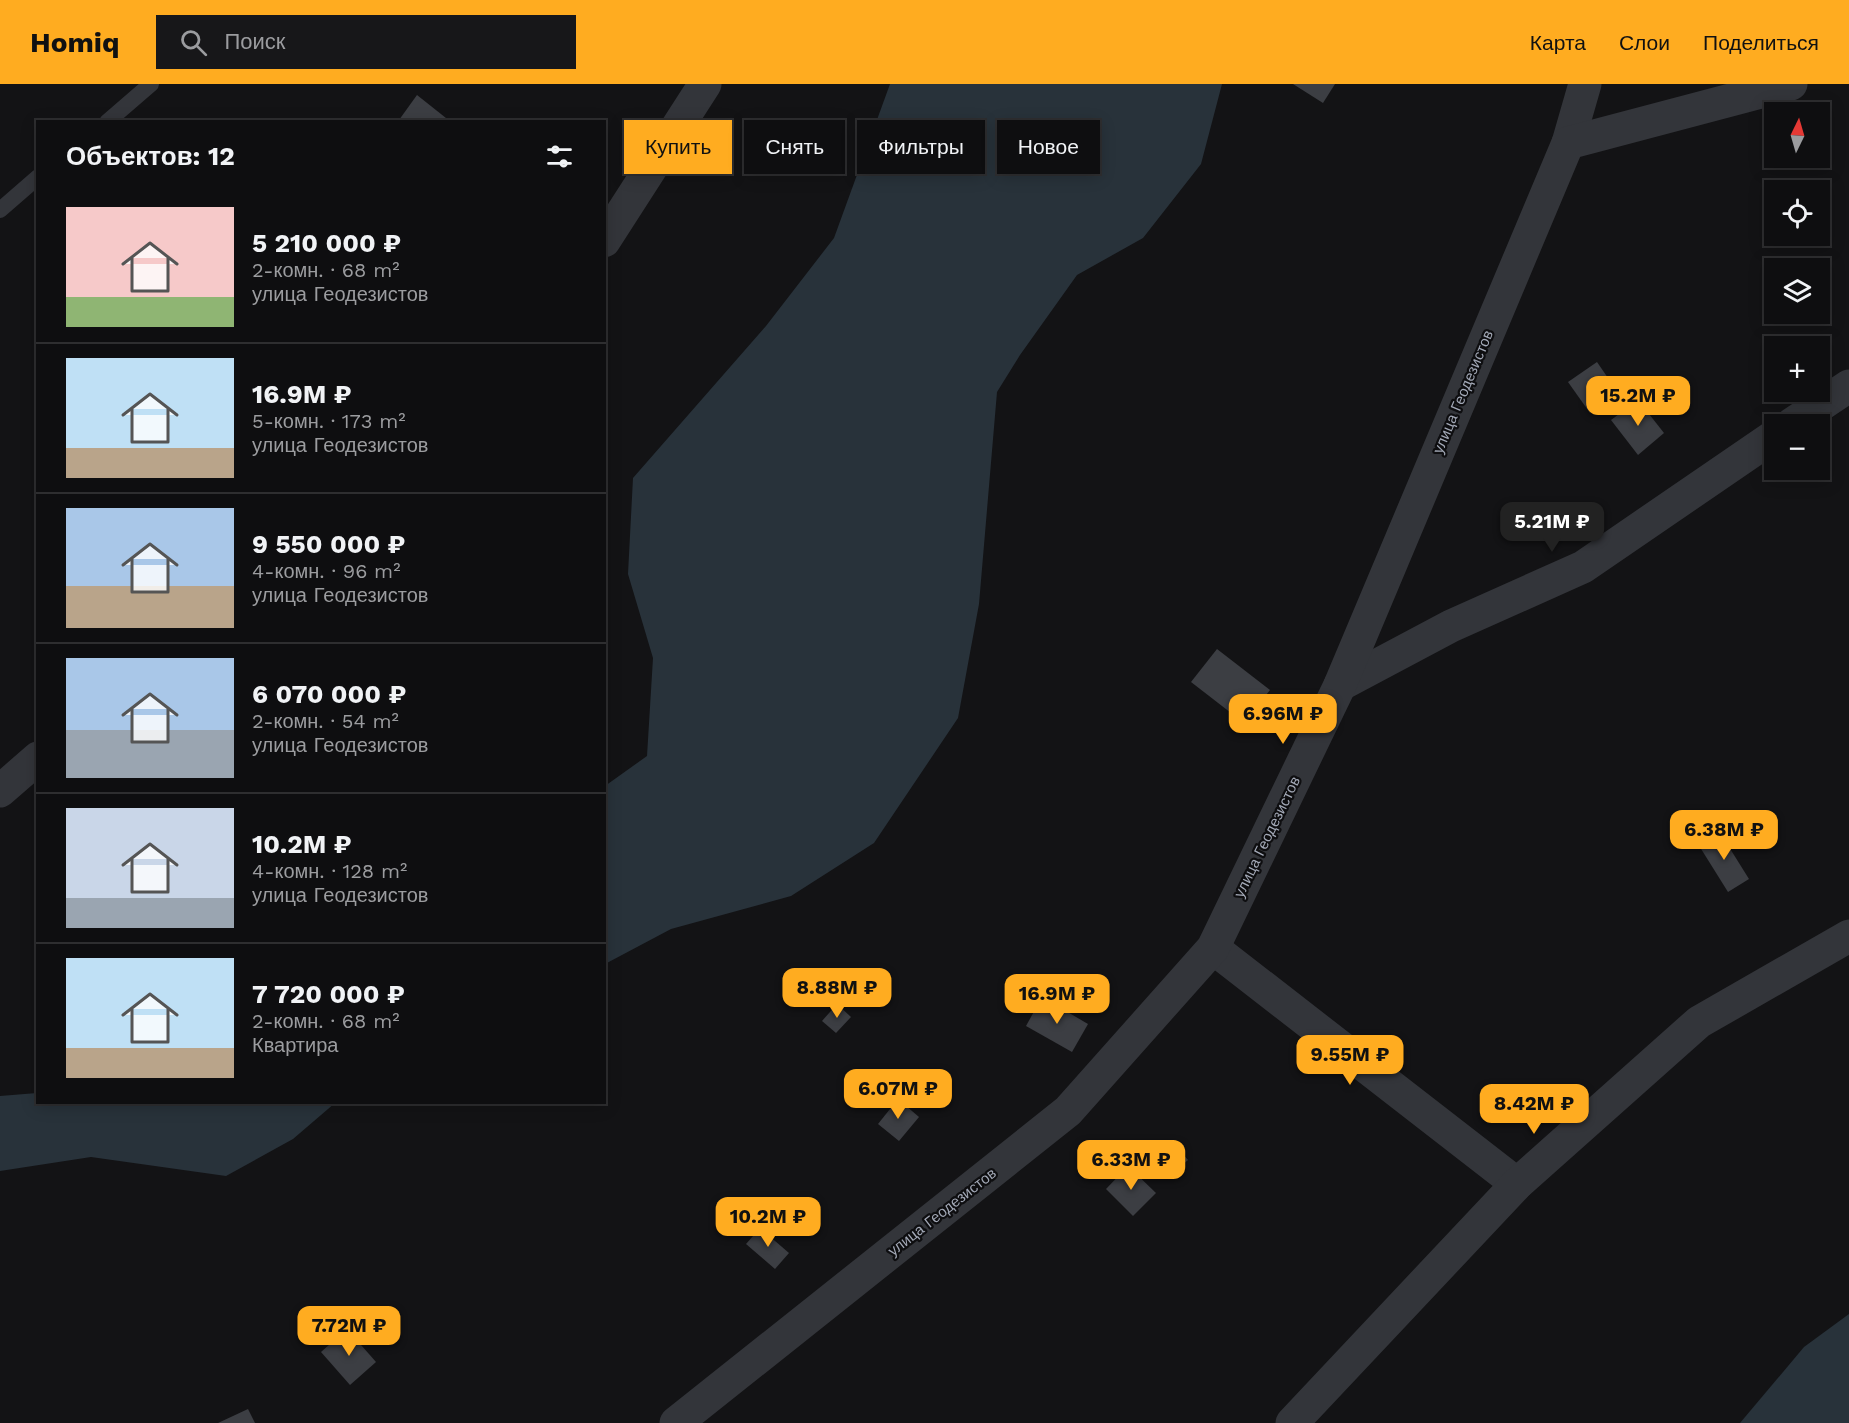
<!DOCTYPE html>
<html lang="ru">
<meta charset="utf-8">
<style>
body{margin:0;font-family:"Work Sans",sans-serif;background:#171719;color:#f1f3f6;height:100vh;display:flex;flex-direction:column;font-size:22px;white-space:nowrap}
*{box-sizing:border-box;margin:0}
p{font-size:20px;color:#9b9c9f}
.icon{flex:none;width:33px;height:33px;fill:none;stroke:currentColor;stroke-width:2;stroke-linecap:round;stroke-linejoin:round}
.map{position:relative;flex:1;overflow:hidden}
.side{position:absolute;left:36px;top:36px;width:570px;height:984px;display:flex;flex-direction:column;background:#0e0e10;border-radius:0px;box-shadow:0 3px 15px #0003,0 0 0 2px #2e2e30}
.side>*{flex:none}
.top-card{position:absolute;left:624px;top:36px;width:570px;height:54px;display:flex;gap:12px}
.needle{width:39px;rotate:5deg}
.tools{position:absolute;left:1764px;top:18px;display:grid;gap:12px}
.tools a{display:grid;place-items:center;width:66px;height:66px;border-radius:0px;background:#0e0e10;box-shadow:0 3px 15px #0003,0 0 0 2px #2e2e30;font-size:30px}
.price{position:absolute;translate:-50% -51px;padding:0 14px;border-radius:12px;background:#ffac20;color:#111;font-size:20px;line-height:39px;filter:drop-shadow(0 2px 3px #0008)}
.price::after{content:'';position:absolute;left:50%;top:36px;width:18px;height:14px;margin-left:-9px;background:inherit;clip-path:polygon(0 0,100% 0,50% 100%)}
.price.on{background:#222;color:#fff}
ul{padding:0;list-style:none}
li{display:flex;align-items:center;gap:18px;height:150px;padding:0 30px}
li+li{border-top:2px solid #2e2e30}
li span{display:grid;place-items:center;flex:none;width:168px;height:120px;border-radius:0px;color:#555}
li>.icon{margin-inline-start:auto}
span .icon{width:72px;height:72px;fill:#fffc;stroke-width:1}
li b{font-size:26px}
h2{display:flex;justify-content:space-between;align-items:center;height:72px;padding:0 30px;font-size:26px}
.tag{padding:0 21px;border-radius:0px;background:#0e0e10;box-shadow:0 3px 15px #0003,0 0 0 2px #2e2e30;font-size:21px;line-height:54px}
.tag.on{background:#ffac20;color:#111}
header{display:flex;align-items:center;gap:36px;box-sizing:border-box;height:84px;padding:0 30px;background:#ffac20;color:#111}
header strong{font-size:28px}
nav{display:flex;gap:33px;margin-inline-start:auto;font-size:21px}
.search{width:420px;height:54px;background:#171719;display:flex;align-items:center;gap:15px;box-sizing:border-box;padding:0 21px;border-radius:0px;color:#9b9c9f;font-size:22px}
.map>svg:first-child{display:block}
.water{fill:#28323a}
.building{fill:#3c3e43}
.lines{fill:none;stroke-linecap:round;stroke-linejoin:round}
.lane{stroke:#33353a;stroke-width:16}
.street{stroke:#33353a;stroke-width:33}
.labels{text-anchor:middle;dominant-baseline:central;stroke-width:4.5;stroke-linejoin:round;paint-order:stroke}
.street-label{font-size:15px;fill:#a3a9b7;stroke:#0e0e10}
</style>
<header>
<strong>Homiq</strong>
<div class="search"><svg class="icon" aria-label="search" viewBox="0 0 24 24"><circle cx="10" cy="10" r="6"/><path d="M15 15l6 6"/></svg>Поиск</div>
<nav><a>Карта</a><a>Слои</a><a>Поделиться</a></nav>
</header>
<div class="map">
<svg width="1849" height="1339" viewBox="0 0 1849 1339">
<rect width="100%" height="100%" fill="#131315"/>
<g class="water">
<polygon points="890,0 1222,0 1201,80 1143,154 1077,191 1020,271 997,308 979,520 958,634 874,759 791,812 671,845 605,880 605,702 647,672 653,574 628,490 633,394 766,242 834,154"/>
<polygon points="37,1009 38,1018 335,1019 293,1055 226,1092 91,1073 0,1087 0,1012"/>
<polygon points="1849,1230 1849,1339 1740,1339 1804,1263"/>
</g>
<g class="building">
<polygon points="1293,0 1335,0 1323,19"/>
<polygon points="417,11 451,38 402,38 399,36"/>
<polygon points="1597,278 1619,310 1590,329 1568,298"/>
<polygon points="1638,316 1664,349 1638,371 1611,336"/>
<polygon points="1217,565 1270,606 1244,639 1191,598"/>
<polygon points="1719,747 1749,795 1728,808 1698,760"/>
<polygon points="1042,913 1088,940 1072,968 1026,942"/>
<polygon points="837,920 851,933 836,949 822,937"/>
<polygon points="898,1015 919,1033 899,1057 878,1040"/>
<polygon points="1175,1061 1188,1076 1175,1087 1162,1073"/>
<polygon points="1128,1082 1156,1109 1133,1132 1106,1105"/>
<polygon points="760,1144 789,1169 775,1185 746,1160"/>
<polygon points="347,1245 376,1278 350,1301 321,1268"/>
<polygon points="248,1325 255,1339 218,1339"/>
</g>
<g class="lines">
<g class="lane">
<polyline points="107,38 151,0"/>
<polyline points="0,126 38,93"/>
</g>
<g class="street">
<polyline points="1568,59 1585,0"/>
<polyline points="604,157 705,0"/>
<polyline points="1792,340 1849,302"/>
<polyline points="1340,601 1451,542 1583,483 1774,352"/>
<polyline points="0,707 38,674"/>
<polyline points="1213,864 1517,1100"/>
<polyline points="676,1339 1068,1027 1213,864 1340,601 1568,59 1791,0"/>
<polyline points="1292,1339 1517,1100 1699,938 1849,852"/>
</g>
</g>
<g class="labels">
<g class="street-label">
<text transform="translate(1463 308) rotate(-67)">улица Геодезистов</text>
<text transform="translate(1267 753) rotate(-64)">улица Геодезистов</text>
<text transform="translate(942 1128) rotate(-38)">улица Геодезистов</text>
</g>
</g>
</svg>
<div class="tools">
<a><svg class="needle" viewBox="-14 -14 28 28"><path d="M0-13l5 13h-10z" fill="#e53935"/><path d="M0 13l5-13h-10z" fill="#9b9c9f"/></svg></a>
<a><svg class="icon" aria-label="locate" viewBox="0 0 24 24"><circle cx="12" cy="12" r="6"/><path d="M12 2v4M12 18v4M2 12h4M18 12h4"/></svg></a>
<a><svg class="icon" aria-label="layers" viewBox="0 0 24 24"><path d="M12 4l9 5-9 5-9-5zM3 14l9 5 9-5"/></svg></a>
<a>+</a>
<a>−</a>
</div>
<b class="price" style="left:1638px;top:343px">15.2M ₽</b>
<b class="price on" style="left:1552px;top:469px">5.21M ₽</b>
<b class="price" style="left:1283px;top:661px">6.96M ₽</b>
<b class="price" style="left:1724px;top:777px">6.38M ₽</b>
<b class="price" style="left:837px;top:935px">8.88M ₽</b>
<b class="price" style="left:1057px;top:941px">16.9M ₽</b>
<b class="price" style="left:1350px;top:1002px">9.55M ₽</b>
<b class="price" style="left:898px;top:1036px">6.07M ₽</b>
<b class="price" style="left:1534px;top:1051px">8.42M ₽</b>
<b class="price" style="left:1131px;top:1107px">6.33M ₽</b>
<b class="price" style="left:768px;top:1164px">10.2M ₽</b>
<b class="price" style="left:349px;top:1273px">7.72M ₽</b>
<div class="top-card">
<a class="tag on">Купить</a>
<a class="tag">Снять</a>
<a class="tag">Фильтры</a>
<a class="tag">Новое</a>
</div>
<section class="side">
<h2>Объектов: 12<svg class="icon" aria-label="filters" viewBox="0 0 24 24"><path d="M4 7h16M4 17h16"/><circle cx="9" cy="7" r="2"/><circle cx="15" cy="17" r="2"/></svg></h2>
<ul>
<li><span style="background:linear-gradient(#f6c9c9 75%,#8fb573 0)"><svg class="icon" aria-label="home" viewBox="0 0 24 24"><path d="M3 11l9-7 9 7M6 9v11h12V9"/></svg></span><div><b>5 210 000 ₽</b><p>2-комн. · 68 m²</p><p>улица Геодезистов</p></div></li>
<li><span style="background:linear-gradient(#bfe0f5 75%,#b9a48a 0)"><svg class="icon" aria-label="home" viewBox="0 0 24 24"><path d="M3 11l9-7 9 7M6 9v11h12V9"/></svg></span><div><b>16.9M ₽</b><p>5-комн. · 173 m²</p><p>улица Геодезистов</p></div></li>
<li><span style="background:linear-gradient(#a9c7e8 65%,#b9a48a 0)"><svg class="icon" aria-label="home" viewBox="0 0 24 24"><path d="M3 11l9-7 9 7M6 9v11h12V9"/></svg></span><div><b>9 550 000 ₽</b><p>4-комн. · 96 m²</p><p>улица Геодезистов</p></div></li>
<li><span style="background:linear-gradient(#a9c7e8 60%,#9aa5b1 0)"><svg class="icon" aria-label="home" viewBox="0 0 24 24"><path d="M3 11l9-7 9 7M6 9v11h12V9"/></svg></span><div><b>6 070 000 ₽</b><p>2-комн. · 54 m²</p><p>улица Геодезистов</p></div></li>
<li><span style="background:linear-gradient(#c9d6e8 75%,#9aa5b1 0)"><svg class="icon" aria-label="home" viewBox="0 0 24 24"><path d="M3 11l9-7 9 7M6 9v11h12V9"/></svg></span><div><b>10.2M ₽</b><p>4-комн. · 128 m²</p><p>улица Геодезистов</p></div></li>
<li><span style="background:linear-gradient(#bfe0f5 75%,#b9a48a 0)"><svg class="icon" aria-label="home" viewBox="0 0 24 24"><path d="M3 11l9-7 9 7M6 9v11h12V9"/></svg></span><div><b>7 720 000 ₽</b><p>2-комн. · 68 m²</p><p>Квартира</p></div></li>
</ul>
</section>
</div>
